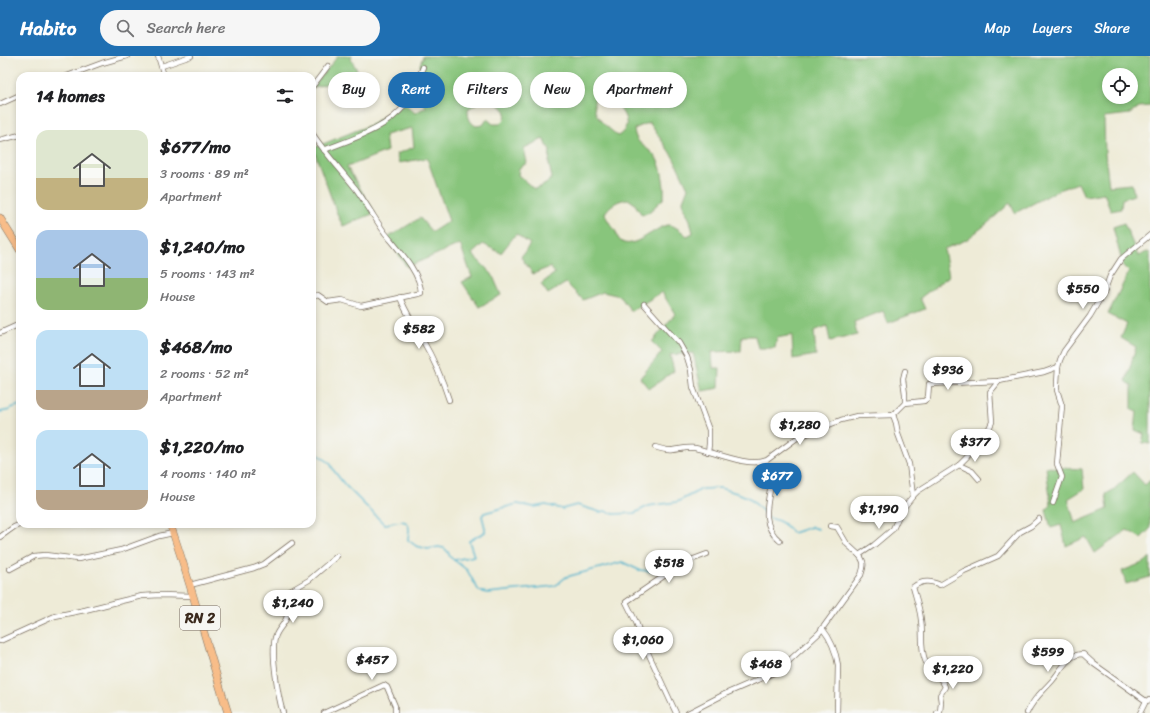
<!DOCTYPE html>
<meta charset="utf-8">
<style>
body{margin:0;font-family:Sriracha,sans-serif;background:#f6f6f6;color:#202124;height:100vh;display:flex;flex-direction:column;font-size:15px;white-space:nowrap}
*{box-sizing:border-box;margin:0}
p{font-size:13px;color:#757577}
.icon{flex:none;width:22px;height:22px;fill:none;stroke:currentColor;stroke-width:2;stroke-linecap:round;stroke-linejoin:round}
.map{position:relative;flex:1;overflow:hidden}
.panel{position:absolute;left:16px;top:16px;width:300px;height:456px;display:flex;flex-direction:column;background:#fff;border-radius:12px;box-shadow:0 2px 6px #0003}
.panel>*{flex:none}
.guide{position:absolute;left:328px;top:16px;width:380px;height:36px;display:flex;gap:8px}
.tools{position:absolute;left:1102px;top:12px;display:grid;gap:8px}
.tools a{display:grid;place-items:center;width:36px;height:36px;border-radius:50%;background:#fff;box-shadow:0 2px 6px #0003;font-size:20px}
.price{position:absolute;translate:-50% -34px;padding:0 9px;border-radius:14px;background:#fff;color:#222;font-size:13px;line-height:26px;filter:drop-shadow(0 1px 2px #0008)}
.price::after{content:'';position:absolute;left:50%;top:24px;width:12px;height:9px;margin-left:-6px;background:inherit;clip-path:polygon(0 0,100% 0,50% 100%)}
.price.active{background:#1f6fb2;color:#fff}
ul{padding:0;list-style:none}
li{display:flex;align-items:center;gap:12px;height:100px;padding:0 20px}
li span{display:grid;place-items:center;flex:none;width:112px;height:80px;border-radius:12px;color:#555}
li>.icon{margin-inline-start:auto}
span .icon{width:48px;height:48px;fill:#fffc;stroke-width:1}
li b{font-size:17px}
h2{display:flex;justify-content:space-between;align-items:center;height:48px;padding:0 20px;font-size:17px}
.chip{padding:0 14px;border-radius:18px;background:#fff;box-shadow:0 2px 6px #0003;font-size:14px;line-height:36px}
.chip.active{background:#1f6fb2;color:#fff}
header{display:flex;align-items:center;gap:24px;box-sizing:border-box;height:56px;padding:0 20px;background:#1f6fb2;color:#fff}
header strong{font-size:19px}
nav{display:flex;gap:22px;margin-inline-start:auto;font-size:14px}
.search{width:280px;height:36px;background:#f6f6f6;display:flex;align-items:center;gap:10px;box-sizing:border-box;padding:0 14px;border-radius:22px;color:#757577;font-size:15px}
.map>svg:first-child{display:block}
.green{fill:#88c57b;stroke:#62784c;fill-rule:evenodd}
.lines{fill:none;stroke-linecap:round;stroke-linejoin:round}
.stream{stroke:#4eb3cd;stroke-width:1.5}
.street-casing{stroke:#7a6e5f;stroke-width:6}
.primary-casing{stroke:#7a6e5f;stroke-width:8}
.street{stroke:#fff;stroke-width:4.5}
.primary{stroke:#f8bd89;stroke-width:7}
.labels{text-anchor:middle;dominant-baseline:central;stroke-width:3;stroke-linejoin:round;paint-order:stroke}
.shield{fill:#f6f6f2;stroke:#73675e;stroke-width:1}
.shield-label{font-size:14px;font-weight:bold;fill:#3b2a1e}
</style>
<header>
<strong>Habito</strong>
<div class="search"><svg class="icon" aria-label="search" viewBox="0 0 24 24"><circle cx="10" cy="10" r="6"/><path d="M15 15l6 6"/></svg>Search here</div>
<nav><a>Map</a><a>Layers</a><a>Share</a></nav>
</header>
<div class="map">
<svg width="1150" height="657" viewBox="0 0 1150 657">
<rect width="100%" height="100%" fill="#f6f6f2"/>
<filter id="ink" filterUnits="userSpaceOnUse"><feTurbulence type="fractalNoise" baseFrequency=".025" numOctaves="2"/><feDisplacementMap in="SourceGraphic" scale="8" xChannelSelector="R" yChannelSelector="G"/><feConvolveMatrix kernelMatrix="1 2 1 2 8 2 1 2 1" color-interpolation-filters="sRGB"/></filter>
<filter id="wash" filterUnits="userSpaceOnUse"><feTurbulence type="fractalNoise" baseFrequency=".012" numOctaves="4" result="noise"/><feDisplacementMap in="SourceGraphic" scale="16" xChannelSelector="R" yChannelSelector="G"/><feGaussianBlur stdDeviation="0.9" result="paint"/><feColorMatrix in="noise" values="0 0 0 0 0 0 0 0 0 0 0 0 0 0 0 0 0 1.4 0 .05"/><feComposite in="paint" operator="in"/></filter>
<g filter="url(#wash)">
<rect width="100%" height="100%" fill="#eeebd7"/>
<g class="green">
<polygon points="338,0 352,0 351,3 359,18 312,32"/>
<path d="M423,0H1150V50L1139,51L1130,58L1104,61L1105,98L1109,130L1132,128L1134,139L1122,143L1121,153L1111,155L1104,137L1084,140L1078,127L1061,133L1015,157L1010,147L988,167L966,184L944,193L949,220L920,242L925,253L888,267L883,255L854,266L857,279L830,285L827,270L814,275L816,299L793,303L792,279L777,282L775,292H758L755,280H742L741,295L712,296L713,312H720L719,332L702,335L693,297L670,299L674,315L649,333L640,322L662,296L652,286L675,258L662,236L631,255L620,240L603,236L583,244L566,227L548,238L541,228L555,217L550,211L533,218L521,201L530,188L516,178L501,197L483,188L472,198L492,218L501,239L479,251L462,226L472,221L460,188L407,211L387,182L420,162L432,176L449,165L427,102L399,107L396,98L414,91L412,72L385,79L387,95L347,111L375,157L343,170L338,160L313,92L370,69L404,47L415,57L426,51L417,35L423,20L420,9ZM1109,19H1131V41H1109ZM604,35C615,48 639,66 618,80C604,68 590,60 595,40ZM490,44L502,51L506,56L505,63L500,68H493L487,63L483,69L476,70C469,66 468,61 468,53L480,45ZM649,66L673,101L688,132L683,145L684,152L690,164L693,177L687,180C682,176 675,169 668,169C654,171 629,199 618,182C617,180 617,178 616,176C612,169 607,166 605,157C610,149 618,144 628,143L634,147L642,159L649,156L664,142C665,131 662,107 654,99C646,90 635,88 634,73ZM543,83L550,94L549,108L552,122C547,128 542,131 534,133L518,119L519,112L527,107L524,92Z"/>
<polygon points="1124,167 1138,200 1147,196 1150,197 1150,388 1142,387 1144,378 1135,374 1137,356 1132,354 1132,330 1126,325 1136,291 1121,282 1127,268 1108,258 1129,216 1123,210 1113,171"/>
<polygon points="1046,411 1082,413 1084,433 1068,443 1075,467 1108,453 1106,438 1113,434 1133,416 1145,429 1150,424 1150,473 1141,482 1127,474 1095,497 1086,481 1066,490 1061,469 1051,472 1046,454 1051,449"/>
<polygon points="1150,501 1150,521 1126,528 1122,515 1145,506"/>
</g>
<g class="lines">
<g class="stream">
<polyline points="0,356 10,354 11,352 20,349"/>
<path d="M312,394L330,407L334,415L345,429L384,468C393,468 409,459 409,474C409,477 408,480 408,484L416,490L428,493L438,491L444,492L448,496L450,501L467,514L479,535L488,537L555,530L566,521L622,506L639,514L650,515L657,514"/>
<path d="M768,462C775,463 781,465 786,470C789,472 790,475 793,477L811,471L818,473"/>
<polyline points="454,504 474,500 469,485 485,476 485,472 482,460 484,457 517,448 534,451 546,449 562,453 577,449 600,456 605,455 614,458 635,457 648,450 677,446 702,433 720,432 740,438 749,442 763,455 764,459"/>
</g>
</g>
</g>
<g filter="url(#ink)">
<g class="lines">
<defs>
<g id="street">
<polyline points="158,0 164,20"/>
<polyline points="162,10 191,0"/>
<polyline points="67,20 102,7 127,0"/>
<polyline points="312,31 328,10"/>
<polyline points="0,48 20,39"/>
<path d="M312,77C325,97 341,114 356,133C366,147 375,163 385,177C397,192 421,217 421,237L417,238L361,250L342,244L328,246L318,239L312,241"/>
<polyline points="0,84 20,79"/>
<path d="M324,94C352,83 387,73 406,48C414,37 418,23 423,11"/>
<path d="M400,241C405,256 415,269 422,283C433,302 442,322 449,344"/>
<polyline points="644,248 679,287 687,301 691,314 693,331 709,374 709,388 708,396"/>
<polyline points="0,277 20,268"/>
<polyline points="905,347 924,345 928,342 929,328 999,325 1044,316 1058,311"/>
<path d="M655,391C661,393 667,395 673,394C681,393 687,391 695,392C714,396 749,412 767,404L797,382L841,364L857,360L893,359L905,347V338L903,323L905,315"/>
<path d="M762,407L770,424L771,429C767,449 761,470 780,485"/>
<polyline points="959,409 972,415 979,423"/>
<polyline points="913,440 918,435 959,409 967,401 972,391 986,379 992,366 990,336 999,325"/>
<polyline points="1053,447 1062,421 1057,408 1062,350 1057,334 1057,328 1058,311 1060,304 1064,295 1090,260 1104,236 1110,220 1121,203 1150,179"/>
<polyline points="830,470 837,471 847,488 859,499"/>
<polyline points="0,481 14,471 21,468"/>
<polyline points="10,513 34,500 45,499 78,503 121,494 159,480 173,477"/>
<polyline points="190,529 254,512 264,508 292,487"/>
<path d="M822,572C830,582 836,596 838,609L837,657"/>
<polyline points="0,585 55,560 85,554 121,545 142,540 161,539 193,540"/>
<path d="M283,657C278,641 271,598 275,582C277,573 285,569 287,560L281,541L285,538L309,524L337,500"/>
<polyline points="324,657 384,629 387,631 395,650 395,657"/>
<polyline points="676,657 643,586 636,566 626,546 683,507 707,498"/>
<path d="M688,657L725,638L778,615L819,577L861,519C864,510 865,506 859,499L874,489L893,473L901,455L913,440L909,408L898,378L896,367L893,359"/>
<path d="M937,657L940,656L941,646L940,639L945,631C942,620 929,616 925,604C920,591 923,578 921,564C920,553 916,542 913,531C922,524 930,524 940,529L964,515L998,500L1020,476L1031,470L1039,463"/>
<path d="M1027,657C1032,644 1043,635 1052,625C1061,615 1067,598 1083,598L1094,608L1146,645"/>
<polyline points="1140,657 1146,645 1150,644"/>
</g>
<g id="primary">
<polyline points="0,162 20,194"/>
<path d="M170,468C192,530 208,594 228,657"/>
</g>
</defs>
<use href="#street" class="street-casing"/>
<use href="#primary" class="primary-casing"/>
<use href="#street" class="street"/>
<use href="#primary" class="primary"/>
</g>
</g>
<g class="labels">
<rect class="shield" x="180" y="550" width="40" height="24" rx="3"/>
<g class="shield-label">
<text x="200" y="562">RN 2</text>
</g>
</g>
</svg>
<div class="tools">
<a><svg class="icon" aria-label="locate" viewBox="0 0 24 24"><circle cx="12" cy="12" r="6"/><path d="M12 2v4M12 18v4M2 12h4M18 12h4"/></svg></a>
</div>
<b class="price" style="left:1083px;top:254px">$550</b>
<b class="price" style="left:419px;top:294px">$582</b>
<b class="price" style="left:948px;top:335px">$936</b>
<b class="price" style="left:800px;top:390px">$1,280</b>
<b class="price" style="left:975px;top:407px">$377</b>
<b class="price active" style="left:777px;top:441px">$677</b>
<b class="price" style="left:879px;top:474px">$1,190</b>
<b class="price" style="left:669px;top:528px">$518</b>
<b class="price" style="left:293px;top:568px">$1,240</b>
<b class="price" style="left:643px;top:605px">$1,060</b>
<b class="price" style="left:1048px;top:617px">$599</b>
<b class="price" style="left:372px;top:625px">$457</b>
<b class="price" style="left:766px;top:629px">$468</b>
<b class="price" style="left:953px;top:634px">$1,220</b>
<div class="guide">
<a class="chip">Buy</a>
<a class="chip active">Rent</a>
<a class="chip">Filters</a>
<a class="chip">New</a>
<a class="chip">Apartment</a>
</div>
<section class="panel">
<h2>14 homes<svg class="icon" aria-label="filters" viewBox="0 0 24 24"><path d="M4 7h16M4 17h16"/><circle cx="9" cy="7" r="2"/><circle cx="15" cy="17" r="2"/></svg></h2>
<ul>
<li><span style="background:linear-gradient(#dfe7d0 60%,#c2b280 0)"><svg class="icon" aria-label="home" viewBox="0 0 24 24"><path d="M3 11l9-7 9 7M6 9v11h12V9"/></svg></span><div><b>$677/mo</b><p>3 rooms · 89 m²</p><p>Apartment</p></div></li>
<li><span style="background:linear-gradient(#a9c7e8 60%,#8fb573 0)"><svg class="icon" aria-label="home" viewBox="0 0 24 24"><path d="M3 11l9-7 9 7M6 9v11h12V9"/></svg></span><div><b>$1,240/mo</b><p>5 rooms · 143 m²</p><p>House</p></div></li>
<li><span style="background:linear-gradient(#bfe0f5 75%,#b9a48a 0)"><svg class="icon" aria-label="home" viewBox="0 0 24 24"><path d="M3 11l9-7 9 7M6 9v11h12V9"/></svg></span><div><b>$468/mo</b><p>2 rooms · 52 m²</p><p>Apartment</p></div></li>
<li><span style="background:linear-gradient(#bfe0f5 75%,#b9a48a 0)"><svg class="icon" aria-label="home" viewBox="0 0 24 24"><path d="M3 11l9-7 9 7M6 9v11h12V9"/></svg></span><div><b>$1,220/mo</b><p>4 rooms · 140 m²</p><p>House</p></div></li>
</ul>
</section>
</div>
